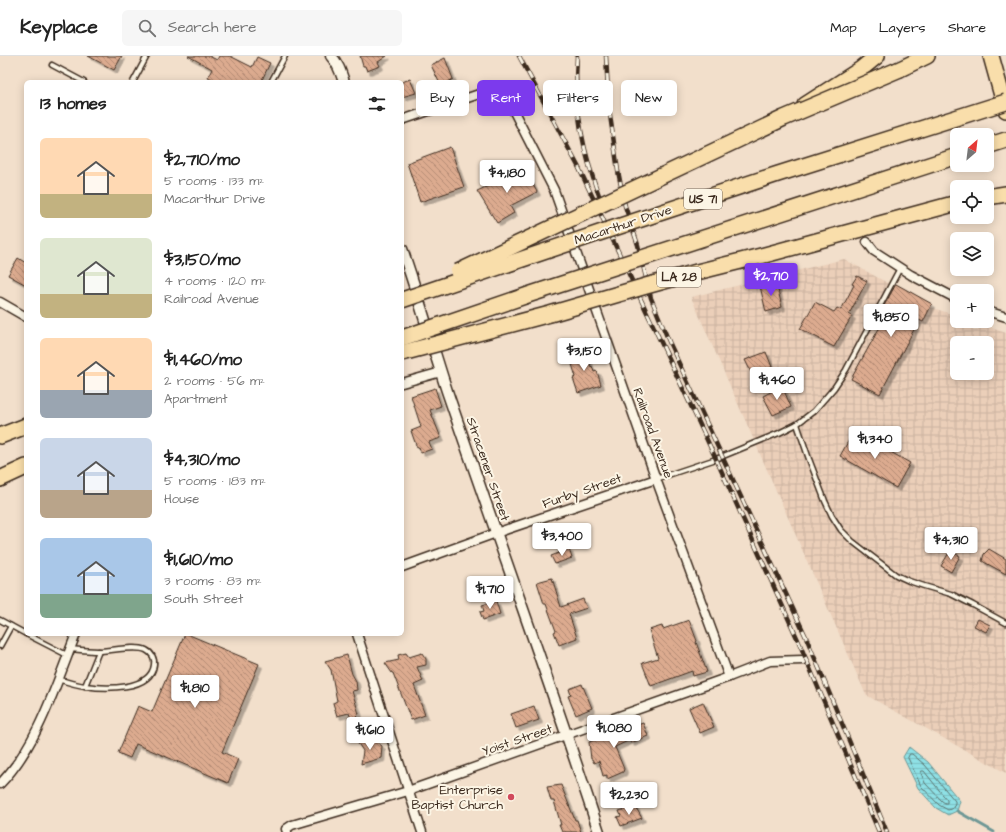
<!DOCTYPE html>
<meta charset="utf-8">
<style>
body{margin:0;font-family:"Architects Daughter",sans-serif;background:#f6f6f6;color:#222;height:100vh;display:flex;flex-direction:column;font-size:15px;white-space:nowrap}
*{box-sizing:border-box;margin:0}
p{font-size:13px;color:#767676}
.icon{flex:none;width:22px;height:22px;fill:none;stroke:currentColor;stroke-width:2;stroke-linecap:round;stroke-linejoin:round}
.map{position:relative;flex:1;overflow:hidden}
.details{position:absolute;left:24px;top:24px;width:380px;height:556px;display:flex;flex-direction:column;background:#fff;border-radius:6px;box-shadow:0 2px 10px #0003}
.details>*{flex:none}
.banner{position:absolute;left:416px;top:24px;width:380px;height:36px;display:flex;gap:8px}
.needle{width:26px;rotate:28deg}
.buttons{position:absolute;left:950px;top:72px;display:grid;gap:8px}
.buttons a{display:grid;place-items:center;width:44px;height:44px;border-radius:6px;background:#fff;box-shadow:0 2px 10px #0003;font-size:20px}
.price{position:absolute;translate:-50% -34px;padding:0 9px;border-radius:4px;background:#fff;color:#222;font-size:13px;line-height:26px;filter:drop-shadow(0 1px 2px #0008)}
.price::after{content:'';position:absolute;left:50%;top:24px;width:12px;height:9px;margin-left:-6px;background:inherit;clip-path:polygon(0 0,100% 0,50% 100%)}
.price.on{background:#7c3aed;color:#fff}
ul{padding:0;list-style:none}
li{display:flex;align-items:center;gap:12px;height:100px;padding:0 16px}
li span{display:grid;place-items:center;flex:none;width:112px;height:80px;border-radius:6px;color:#555}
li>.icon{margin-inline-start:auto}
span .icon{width:48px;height:48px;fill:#fffc;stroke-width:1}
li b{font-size:17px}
h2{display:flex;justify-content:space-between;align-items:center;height:48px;padding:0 16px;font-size:17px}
.pill{padding:0 14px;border-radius:6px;background:#fff;box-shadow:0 2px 10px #0003;font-size:14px;line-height:36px}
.pill.on{background:#7c3aed;color:#fff}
header{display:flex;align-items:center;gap:24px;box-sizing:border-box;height:56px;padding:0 20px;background:#fff;border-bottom:1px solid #e0e0e0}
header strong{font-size:19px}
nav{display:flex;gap:22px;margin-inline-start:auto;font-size:14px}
.search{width:280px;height:36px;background:#f6f6f6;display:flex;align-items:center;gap:10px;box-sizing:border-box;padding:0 14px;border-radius:6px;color:#767676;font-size:15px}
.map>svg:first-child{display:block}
.industrial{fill:url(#industrial-grid);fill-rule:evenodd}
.water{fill:url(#water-rules);stroke:#6d9795}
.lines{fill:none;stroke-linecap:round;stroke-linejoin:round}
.shore{stroke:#5c736e;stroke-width:1}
.stream{stroke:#6d9795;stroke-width:3}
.building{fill:url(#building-back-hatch);stroke:#3b2a1e;filter:url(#shadow)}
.service-casing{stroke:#3b2a1e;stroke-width:7}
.minor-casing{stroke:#3b2a1e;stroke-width:11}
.tertiary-casing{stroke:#3b2a1e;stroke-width:13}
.motorway-casing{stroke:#3b2a1e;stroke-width:18}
.service{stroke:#fcf5e5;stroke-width:4}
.minor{stroke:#fcf5e5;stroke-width:8}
.tertiary{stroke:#fcf5e5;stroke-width:10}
.motorway{stroke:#f9deab;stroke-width:15}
.rail-casing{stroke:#3b2a1e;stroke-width:4.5}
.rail{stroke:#fcf5e5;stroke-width:3;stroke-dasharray:9;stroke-linecap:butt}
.motorway-bridge-casing{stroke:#3b2a1e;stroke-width:18;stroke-linecap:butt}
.motorway-bridge{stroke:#f9deab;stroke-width:15}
.poi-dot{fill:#d1495b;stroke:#fcf5e5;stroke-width:1.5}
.labels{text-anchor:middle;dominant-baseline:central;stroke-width:4;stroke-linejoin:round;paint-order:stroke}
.shield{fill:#fcf5e5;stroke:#75675a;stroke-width:1}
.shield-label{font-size:12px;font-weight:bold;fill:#3b2a1e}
.street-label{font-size:13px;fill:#3b2a1e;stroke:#fcf5e5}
.poi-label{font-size:13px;fill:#3b2a1e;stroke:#fcf5e5;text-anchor:end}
</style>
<header>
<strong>Keyplace</strong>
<div class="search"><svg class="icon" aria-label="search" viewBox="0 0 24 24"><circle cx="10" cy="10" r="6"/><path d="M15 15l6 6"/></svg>Search here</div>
<nav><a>Map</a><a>Layers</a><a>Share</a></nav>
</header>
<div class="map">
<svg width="1006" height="776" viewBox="0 0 1006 776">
<defs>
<pattern id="industrial-grid" width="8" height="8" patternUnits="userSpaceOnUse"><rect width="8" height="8" fill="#ebcfb9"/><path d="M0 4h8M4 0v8" fill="none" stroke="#cab29f"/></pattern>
<pattern id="water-rules" width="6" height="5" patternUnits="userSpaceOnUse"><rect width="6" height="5" fill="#8ee0e5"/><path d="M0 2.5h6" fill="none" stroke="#7bc0c4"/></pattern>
<pattern id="building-back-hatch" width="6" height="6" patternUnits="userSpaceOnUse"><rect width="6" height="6" fill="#dcab8f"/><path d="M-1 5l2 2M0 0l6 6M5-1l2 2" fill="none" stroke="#b48b74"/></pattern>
<filter id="shadow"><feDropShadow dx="3.5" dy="3.5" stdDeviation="0" flood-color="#0004"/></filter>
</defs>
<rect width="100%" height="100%" fill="#f2dfcb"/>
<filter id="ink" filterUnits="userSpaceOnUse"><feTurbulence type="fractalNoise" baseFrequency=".025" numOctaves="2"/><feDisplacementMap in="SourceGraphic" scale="8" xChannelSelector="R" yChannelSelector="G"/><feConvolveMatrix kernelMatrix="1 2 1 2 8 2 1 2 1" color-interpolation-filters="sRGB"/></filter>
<g filter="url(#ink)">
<path class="industrial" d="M844,203L933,252L957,260V265H964V268L976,275L983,269L1006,277V717L866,639L691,241ZM957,287H987V317H957Z"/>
<polygon class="water" points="909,691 928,706 960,745 957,755 948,759 936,752 918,732 903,701"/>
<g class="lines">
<g class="shore">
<polygon points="910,698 912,698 925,709 955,745 955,747 953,752 948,754 939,749 921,730 908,702"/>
<polygon points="922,715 924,715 947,744 947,747 945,747 942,745 925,727 921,717"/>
</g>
<polyline class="stream" points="957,755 994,776"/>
</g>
<g class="building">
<polygon points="88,0 122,0 114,14"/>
<polygon points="188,0 209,0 217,4 219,0 230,0 252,11 257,1 270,7 261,26 219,26 208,21 212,13"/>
<polygon points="360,0 387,0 378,6 380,10 367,15 365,10 363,10"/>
<polygon points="445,2 453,23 448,26 440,28 431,9"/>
<polygon points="410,23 416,37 402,41 402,26"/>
<polygon points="450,91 464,131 420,146 407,107"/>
<polygon points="523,110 537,136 510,150 514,157 497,167 477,135 508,121 506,118"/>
<polygon points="18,202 26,207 26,229 8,219"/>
<polygon points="857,220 867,225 849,258 852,260 834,291 820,284 820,283 800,273 815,246 834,256 837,252 841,254 854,229 852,228"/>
<polygon points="776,226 782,251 766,256 760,230"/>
<polygon points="896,228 932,248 923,266 919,264 880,338 851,323 887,258 881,255"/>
<polygon points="586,294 591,311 592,310 594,316 597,315 601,329 578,337 573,322 576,321 569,299"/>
<polygon points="766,296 772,311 753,320 745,304"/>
<polygon points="782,330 791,351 773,359 763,340"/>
<polygon points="435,332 441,350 430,354 441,382 429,386 432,393 421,397 419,391 417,392 411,375 421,371 411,340"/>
<polygon points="854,375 910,407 896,432 840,400"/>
<polygon points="569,493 572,502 555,508 551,500"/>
<polygon points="989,493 1006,503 1006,518 982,505 984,498"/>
<polygon points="950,495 960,500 951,516 941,510"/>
<polygon points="552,522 561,551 583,543 587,552 569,558 577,582 559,589 554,576 556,575 546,548 544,548 537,526"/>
<polygon points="496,545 500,558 483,564 480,556 484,555 482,549"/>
<polygon points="978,563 990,569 986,576 974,570"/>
<polygon points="689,564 697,585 696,586 707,616 693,620 692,615 651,630 642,607 658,602 649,574 662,570 663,573"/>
<polygon points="185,578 187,578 259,608 222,696 238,703 228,727 136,688 130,702 118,697 138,650 152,656"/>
<polygon points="406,597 409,601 422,597 426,603 426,609 417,611 423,625 414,629 425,659 411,664 393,617 392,617 385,607 399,604 398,599"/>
<polygon points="347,599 352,618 356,625 357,634 352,635 359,658 356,661 351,663 349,657 337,660 333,647 337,645 331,614 325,605"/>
<polygon points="582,628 592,652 576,659 568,640 571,639 569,633"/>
<polygon points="703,646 714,671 700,677 689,652"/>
<polygon points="534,650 539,664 516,672 511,658"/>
<polygon points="643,667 648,680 631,687 630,684 615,691 624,713 623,716 607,723 607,719 603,720 599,705 594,707 592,703 591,703 589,686"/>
<polygon points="373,683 382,690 381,702 361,708 363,695 357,686"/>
<polygon points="561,729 575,764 577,764 581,776 562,776 559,769 561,769 554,745 551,745 547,731"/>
<polygon points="635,750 642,762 621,770 617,761 621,760 619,755"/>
</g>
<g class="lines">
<defs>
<g id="service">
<polyline points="52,9 84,26"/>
<polyline points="133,26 147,0"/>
<polyline points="271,26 285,0"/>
<polyline points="797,368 809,403 825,445 832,460 841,474 852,485 896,519 909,525 924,530 951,538 973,549 1006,567"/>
<polyline points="656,423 716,403 779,377 797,368 814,355 834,332 846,314 900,212"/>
<polyline points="0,564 26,578"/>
<polyline points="26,578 67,599"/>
<polyline points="0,590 11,570"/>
<path d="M58,623C67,626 76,629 85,630C104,633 151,635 154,609C155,603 152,597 146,594C136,589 110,595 98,595C89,595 80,594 70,593"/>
<polyline points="85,630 99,595"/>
</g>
<g id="minor">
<polyline points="402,64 491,34 507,42 554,134 656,423 729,621"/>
<polyline points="867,186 874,195 911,219 957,243"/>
<polyline points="0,246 26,261"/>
<polyline points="987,255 1006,261"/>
<polyline points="402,327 441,316"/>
<polyline points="402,511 496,477 656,423"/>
<polyline points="357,578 422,776"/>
<path d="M0,728C38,689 56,628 76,578"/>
<polyline points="287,776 286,773 292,769 408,735 729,621 770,605 803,604"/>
</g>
<g id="tertiary">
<path d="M331,0C338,7 341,17 344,26"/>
<path d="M402,193C419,241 432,290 448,338C498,484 551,629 599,776"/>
</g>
<g id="motorway">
<polyline points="991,0 1006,54"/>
<polyline points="900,13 927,0"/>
<polyline points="805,49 861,13 877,0"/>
<polyline points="987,90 1006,84"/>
<polyline points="987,141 1006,138"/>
<polyline points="0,380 26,370"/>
<polyline points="0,423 26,411"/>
</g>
</defs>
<use href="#service" class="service-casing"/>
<use href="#minor" class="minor-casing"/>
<use href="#tertiary" class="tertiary-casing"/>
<use href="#motorway" class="motorway-casing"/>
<use href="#service" class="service"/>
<use href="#minor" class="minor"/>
<use href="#tertiary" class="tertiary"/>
<use href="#motorway" class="motorway"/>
<defs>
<g id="rail">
<polyline points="519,0 578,110 716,403 798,584 879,776"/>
<path d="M577,0C573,52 584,102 603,150"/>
<polyline points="606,0 609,52 618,115 625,150 638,189 651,242 670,288 806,581 887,776"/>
</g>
</defs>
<use href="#rail" class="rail-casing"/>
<use href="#rail" class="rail"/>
<defs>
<g id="motorway-bridge">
<polyline points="458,216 784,62 900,13"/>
<polyline points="402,244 608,174 778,118 1006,46"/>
<polyline points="402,282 531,238 957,100"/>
<polyline points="402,297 550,258 646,230 697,216 761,200 957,147"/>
</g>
</defs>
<use href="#motorway-bridge" class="motorway-bridge-casing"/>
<use href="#motorway-bridge" class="motorway-bridge"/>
</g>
</g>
<circle class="poi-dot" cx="511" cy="741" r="4"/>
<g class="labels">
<g class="shield">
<rect x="684" y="133" width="38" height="20" rx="3"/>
<rect x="657" y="211" width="44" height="20" rx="3"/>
</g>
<g class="shield-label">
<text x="703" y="143">US 71</text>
<text x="679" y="221">LA 28</text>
</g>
<g class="street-label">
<text transform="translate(623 169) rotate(-18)">Macarthur Drive</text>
<text transform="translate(653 377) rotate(70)">Railroad Avenue</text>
<text transform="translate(488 413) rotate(71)">Stracener Street</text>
<text transform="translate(582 435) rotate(-19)">Furby Street</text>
<text transform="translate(517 684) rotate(-19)">Yoist Street</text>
</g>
<g class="poi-label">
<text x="503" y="734">Enterprise<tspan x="503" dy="15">Baptist Church</tspan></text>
</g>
</g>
</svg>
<div class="buttons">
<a><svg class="needle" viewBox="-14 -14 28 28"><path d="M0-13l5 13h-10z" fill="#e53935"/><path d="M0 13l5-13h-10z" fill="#767676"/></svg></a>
<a><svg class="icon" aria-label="locate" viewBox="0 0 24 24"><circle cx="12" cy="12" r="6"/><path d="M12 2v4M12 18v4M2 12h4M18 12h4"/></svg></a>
<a><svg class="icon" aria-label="layers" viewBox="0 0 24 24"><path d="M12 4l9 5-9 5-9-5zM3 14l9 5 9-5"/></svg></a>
<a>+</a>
<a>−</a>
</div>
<b class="price" style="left:507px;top:138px">$4,180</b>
<b class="price on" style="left:771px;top:241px">$2,710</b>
<b class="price" style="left:891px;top:282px">$1,850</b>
<b class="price" style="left:584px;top:316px">$3,150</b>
<b class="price" style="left:777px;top:345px">$1,460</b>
<b class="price" style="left:875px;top:404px">$1,340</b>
<b class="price" style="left:562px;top:501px">$3,400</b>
<b class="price" style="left:951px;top:505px">$4,310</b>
<b class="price" style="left:490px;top:554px">$1,710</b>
<b class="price" style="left:195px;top:653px">$1,810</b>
<b class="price" style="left:614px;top:693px">$1,080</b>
<b class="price" style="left:370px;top:695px">$1,610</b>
<b class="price" style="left:629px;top:760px">$2,230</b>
<div class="banner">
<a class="pill">Buy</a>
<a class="pill on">Rent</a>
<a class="pill">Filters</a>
<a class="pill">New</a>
</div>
<section class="details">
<h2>13 homes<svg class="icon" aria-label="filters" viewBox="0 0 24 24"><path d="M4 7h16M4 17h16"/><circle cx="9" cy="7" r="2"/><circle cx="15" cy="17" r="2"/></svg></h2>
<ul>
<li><span style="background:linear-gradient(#ffd9b3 70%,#c2b280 0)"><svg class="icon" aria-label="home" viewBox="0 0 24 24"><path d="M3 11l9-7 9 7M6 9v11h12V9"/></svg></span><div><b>$2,710/mo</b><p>5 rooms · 133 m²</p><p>Macarthur Drive</p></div></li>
<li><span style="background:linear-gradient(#dfe7d0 70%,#c2b280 0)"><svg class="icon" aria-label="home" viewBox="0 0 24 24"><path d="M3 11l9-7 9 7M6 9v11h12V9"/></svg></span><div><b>$3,150/mo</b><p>4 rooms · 120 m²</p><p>Railroad Avenue</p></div></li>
<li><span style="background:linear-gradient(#ffd9b3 65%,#9aa5b1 0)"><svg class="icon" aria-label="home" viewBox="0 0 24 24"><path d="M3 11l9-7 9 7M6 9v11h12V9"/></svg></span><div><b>$1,460/mo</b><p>2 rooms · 56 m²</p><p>Apartment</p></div></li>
<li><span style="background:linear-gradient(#c9d6e8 65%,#b9a48a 0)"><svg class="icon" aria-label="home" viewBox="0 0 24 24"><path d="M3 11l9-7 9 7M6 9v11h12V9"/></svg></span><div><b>$4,310/mo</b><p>5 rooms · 183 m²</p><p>House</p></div></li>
<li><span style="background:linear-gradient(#a9c7e8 70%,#7fa58c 0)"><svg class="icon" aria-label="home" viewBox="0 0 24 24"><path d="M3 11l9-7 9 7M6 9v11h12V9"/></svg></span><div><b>$1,610/mo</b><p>3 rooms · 83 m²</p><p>South Street</p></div></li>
</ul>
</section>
</div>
